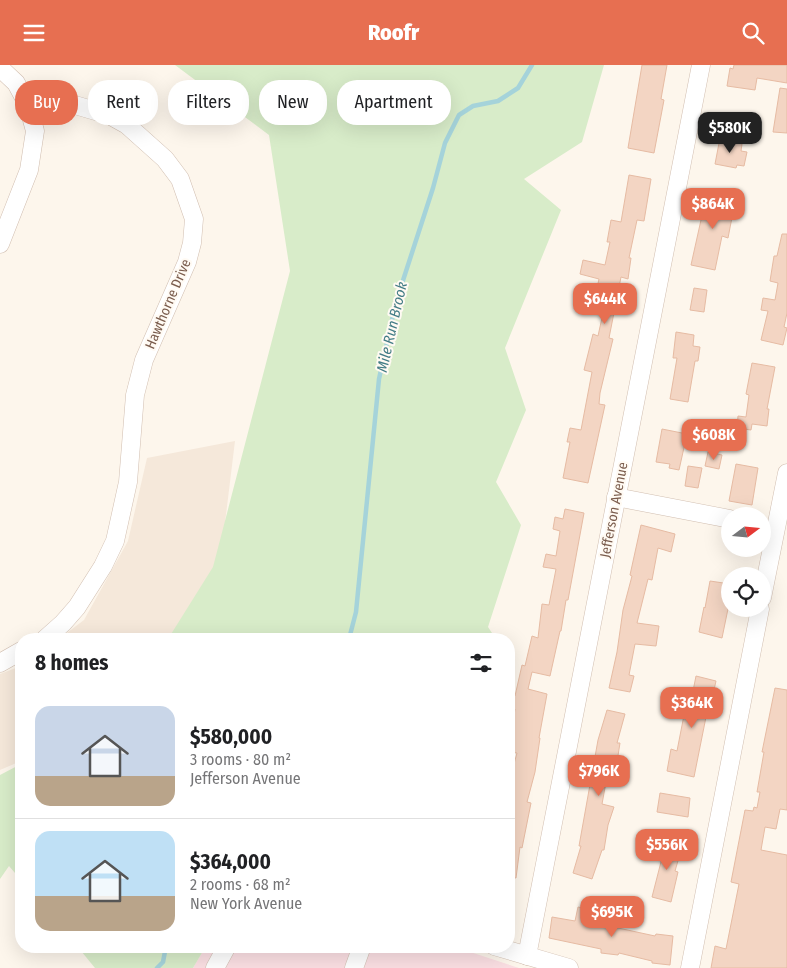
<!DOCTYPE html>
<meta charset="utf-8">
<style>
body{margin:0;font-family:"Fira Sans Condensed",sans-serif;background:#f6f6f6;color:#202124;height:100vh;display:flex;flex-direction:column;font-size:19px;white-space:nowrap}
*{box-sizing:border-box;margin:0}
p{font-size:16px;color:#757577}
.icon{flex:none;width:28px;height:28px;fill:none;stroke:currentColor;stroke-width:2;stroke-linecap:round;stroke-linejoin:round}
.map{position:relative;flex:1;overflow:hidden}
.side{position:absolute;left:15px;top:568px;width:500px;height:320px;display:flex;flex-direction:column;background:#fff;border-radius:20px;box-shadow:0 5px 20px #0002}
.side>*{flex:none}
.banner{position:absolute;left:15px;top:15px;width:500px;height:45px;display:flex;gap:10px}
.needle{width:32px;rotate:74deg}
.buttons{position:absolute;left:721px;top:442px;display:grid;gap:10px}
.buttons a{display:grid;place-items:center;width:50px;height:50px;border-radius:50%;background:#fff;box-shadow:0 5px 20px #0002;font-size:25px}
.price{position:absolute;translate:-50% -42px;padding:0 11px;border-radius:10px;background:#e76f51;color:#fff;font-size:16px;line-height:32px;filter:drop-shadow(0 1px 2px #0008)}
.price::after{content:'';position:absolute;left:50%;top:30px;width:15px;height:11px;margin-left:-8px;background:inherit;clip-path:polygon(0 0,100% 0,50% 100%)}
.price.selected{background:#222;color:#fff}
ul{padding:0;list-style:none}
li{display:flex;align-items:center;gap:15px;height:125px;padding:0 20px}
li+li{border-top:1px solid #e0e0e0}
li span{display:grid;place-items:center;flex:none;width:140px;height:100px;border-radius:15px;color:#555}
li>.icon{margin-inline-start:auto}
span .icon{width:60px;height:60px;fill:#fffc;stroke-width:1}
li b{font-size:21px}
h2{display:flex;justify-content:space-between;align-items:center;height:60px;padding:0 20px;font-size:21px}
.pill{padding:0 18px;border-radius:20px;background:#fff;box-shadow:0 5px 20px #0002;font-size:18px;line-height:45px}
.pill.selected{background:#e76f51;color:#fff}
header{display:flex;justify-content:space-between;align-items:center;height:65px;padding:0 20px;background:#e76f51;color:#fff;font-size:22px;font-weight:800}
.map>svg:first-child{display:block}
.residential{fill:#f5e8da}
.medical{fill:#fbdfe3}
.green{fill:#d8ecc9}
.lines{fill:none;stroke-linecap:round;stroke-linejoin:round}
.stream{stroke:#a5d3da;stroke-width:4.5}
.building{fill:#f3d5c3;stroke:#e6bba3}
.minor-casing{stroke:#d1beb0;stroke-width:19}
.minor{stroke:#fff;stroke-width:18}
.labels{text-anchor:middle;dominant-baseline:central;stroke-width:4;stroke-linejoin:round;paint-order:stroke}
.street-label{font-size:14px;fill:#7a5c4d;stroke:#fffaf3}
.water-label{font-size:15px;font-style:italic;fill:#437c86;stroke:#fffaf3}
</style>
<header><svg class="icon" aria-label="menu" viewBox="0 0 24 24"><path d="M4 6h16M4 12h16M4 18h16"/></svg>Roofr<svg class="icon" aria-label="search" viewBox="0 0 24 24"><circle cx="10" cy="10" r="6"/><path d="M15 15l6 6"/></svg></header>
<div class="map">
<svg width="787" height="903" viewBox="0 0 787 903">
<rect width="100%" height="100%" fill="#fdf6ec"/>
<g class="residential">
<polygon points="235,376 219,507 178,574 59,574 84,555 128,476 147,393"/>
<polygon points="21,601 21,696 0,705 0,609"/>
</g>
<polygon class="medical" points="206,881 452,881 519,903 193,903"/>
<g class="green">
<polygon points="175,0 604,0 582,77 524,114 561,145 505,283 526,345 496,417 521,460 488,562 496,574 168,574 213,502 290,206 269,70"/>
<polygon points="21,699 21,815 9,801 0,814 0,710"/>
<polygon points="77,881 206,881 193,903 95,903"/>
</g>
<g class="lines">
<g class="stream">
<polyline points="349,574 356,547 379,314 396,237 433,123 445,78 459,50 473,41 498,36 518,23 532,0"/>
<polyline points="157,903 163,897 166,881"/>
</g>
</g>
<g class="building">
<polygon points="642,0 667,0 661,34 664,35 654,88 628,83"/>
<polygon points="734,0 787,0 787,18 757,13 755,25 727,21 730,3 733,4"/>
<polygon points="780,23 787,24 787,68 773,67"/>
<polygon points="726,48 748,53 745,64 723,61"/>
<polygon points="720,73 742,79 741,86 747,87 744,101 737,100 736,103 715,99"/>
<polygon points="629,110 651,114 644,156 637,155 629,193 631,193 628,214 621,212 609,273 613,274 600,328 599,339 605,340 588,418 563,413 570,377 567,377 570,363 581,365 592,307 584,305 593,269 598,271 605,239 594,236 599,214 580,209 583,195 605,200 610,177 607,177 611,155 621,157"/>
<polygon points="707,128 733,134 732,141 734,142 728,173 722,171 715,205 691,200"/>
<polygon points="782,169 787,169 787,248 784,262 787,263 783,280 761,275 768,246 761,245 763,233 775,235 778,218 770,216 774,191 777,191"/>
<polygon points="694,223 707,225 704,247 690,245"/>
<polygon points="676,267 694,270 693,281 700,282 698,296 695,296 688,337 670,334 677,293 673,293"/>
<polygon points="752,298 775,302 767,344 769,344 767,361 752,359 751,365 737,363 738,351 746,352 749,330 746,329"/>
<polygon points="662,364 687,369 679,405 669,403 670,399 656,397"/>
<polygon points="708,387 722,390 719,404 705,401"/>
<polygon points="736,399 758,403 752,440 729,436"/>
<polygon points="688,401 702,403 698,423 685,421"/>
<polygon points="565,444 584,448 568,535 566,535 561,566 560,566 550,611 532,607 528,624 547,629 539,673 540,673 535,707 527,737 531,738 522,783 520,782 516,813 509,812 509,735 512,722 509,721 509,717 517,688 510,687 514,662 512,662 515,644 509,643 509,630 515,631 522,600 525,601 532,571 538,573 542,539 549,540 556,504 543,502 546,489 556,491 560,466 553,464 555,452 563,454"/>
<polygon points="641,460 675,469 671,487 658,483 652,515 648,514 637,558 659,561 656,581 635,579 629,610 634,611 630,627 609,623 617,587 623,545 632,511 630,510"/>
<polygon points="710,516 730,519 730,534 722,573 699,567 704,542 705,543"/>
<polygon points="696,611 716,616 711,638 709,637 694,712 667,706 671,684 677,686 685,645 689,646"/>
<polygon points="775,623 787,625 787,745 780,744 776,764 765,762 761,785 787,790 787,903 711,903 715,881 726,884 739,819 731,817 745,745 753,746 754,742 757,743 760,727 757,727 764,687 762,687"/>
<polygon points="607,645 625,649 617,678 620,678 616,703 609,701 602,739 614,742 608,760 604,785 602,785 592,814 573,808 581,781 579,781 598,675"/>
<polygon points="660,728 690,733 688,752 657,747"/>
<polygon points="660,775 682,782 675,806 678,807 671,837 652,832 662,793 655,791"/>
<polygon points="578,842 597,846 595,859 618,863 655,871 656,869 673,871 670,900 652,898 652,896 619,888 618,890 601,888 601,884 549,873 552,852 575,856"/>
</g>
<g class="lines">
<defs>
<g id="minor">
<polyline points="0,3 16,18 28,40 35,66 29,105 0,179"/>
<polyline points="31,50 66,40 75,40 109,50 127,60 165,94 180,114 194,154 192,178 187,197 144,295 135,330 128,417 115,476 103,501 77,542 63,558 45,574"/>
<polyline points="616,432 730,454"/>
<polyline points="762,533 787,408"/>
<polyline points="0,598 21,586"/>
<polyline points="494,881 569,903"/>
<polyline points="527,891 701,0"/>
<polyline points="215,903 227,881"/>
<polyline points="354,903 362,881"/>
<polyline points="690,903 760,544"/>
</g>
</defs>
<use href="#minor" class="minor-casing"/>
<use href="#minor" class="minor"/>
</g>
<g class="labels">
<g class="street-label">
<text transform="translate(168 239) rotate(-67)">Hawthorne Drive</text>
<text transform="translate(614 445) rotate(-79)">Jefferson Avenue</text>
</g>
<g class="water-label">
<text transform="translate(392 262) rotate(-77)">Mile Run Brook</text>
</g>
</g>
</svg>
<div class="buttons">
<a><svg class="needle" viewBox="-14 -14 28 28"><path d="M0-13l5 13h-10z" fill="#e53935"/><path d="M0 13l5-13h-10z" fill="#757577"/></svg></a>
<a><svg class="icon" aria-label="locate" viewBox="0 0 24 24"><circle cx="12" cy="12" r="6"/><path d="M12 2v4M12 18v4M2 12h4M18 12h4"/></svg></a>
</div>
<b class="price selected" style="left:730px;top:89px">$580K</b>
<b class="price" style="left:713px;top:165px">$864K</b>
<b class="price" style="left:605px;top:260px">$644K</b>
<b class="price" style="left:714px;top:396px">$608K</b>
<b class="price" style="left:692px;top:664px">$364K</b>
<b class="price" style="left:599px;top:732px">$796K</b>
<b class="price" style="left:667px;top:806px">$556K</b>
<b class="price" style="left:612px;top:873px">$695K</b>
<div class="banner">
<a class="pill selected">Buy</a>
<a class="pill">Rent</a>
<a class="pill">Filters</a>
<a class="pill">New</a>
<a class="pill">Apartment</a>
</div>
<section class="side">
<h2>8 homes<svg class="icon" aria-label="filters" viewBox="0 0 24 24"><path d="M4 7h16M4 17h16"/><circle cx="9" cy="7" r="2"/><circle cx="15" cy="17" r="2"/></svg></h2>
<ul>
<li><span style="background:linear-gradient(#c9d6e8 70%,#b9a48a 0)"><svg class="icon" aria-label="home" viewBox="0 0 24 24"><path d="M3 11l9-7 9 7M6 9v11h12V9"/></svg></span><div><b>$580,000</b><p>3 rooms · 80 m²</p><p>Jefferson Avenue</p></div></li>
<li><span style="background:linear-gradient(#bfe0f5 65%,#b9a48a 0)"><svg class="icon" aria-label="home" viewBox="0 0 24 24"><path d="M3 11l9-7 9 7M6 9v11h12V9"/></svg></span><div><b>$364,000</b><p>2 rooms · 68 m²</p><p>New York Avenue</p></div></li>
</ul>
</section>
</div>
